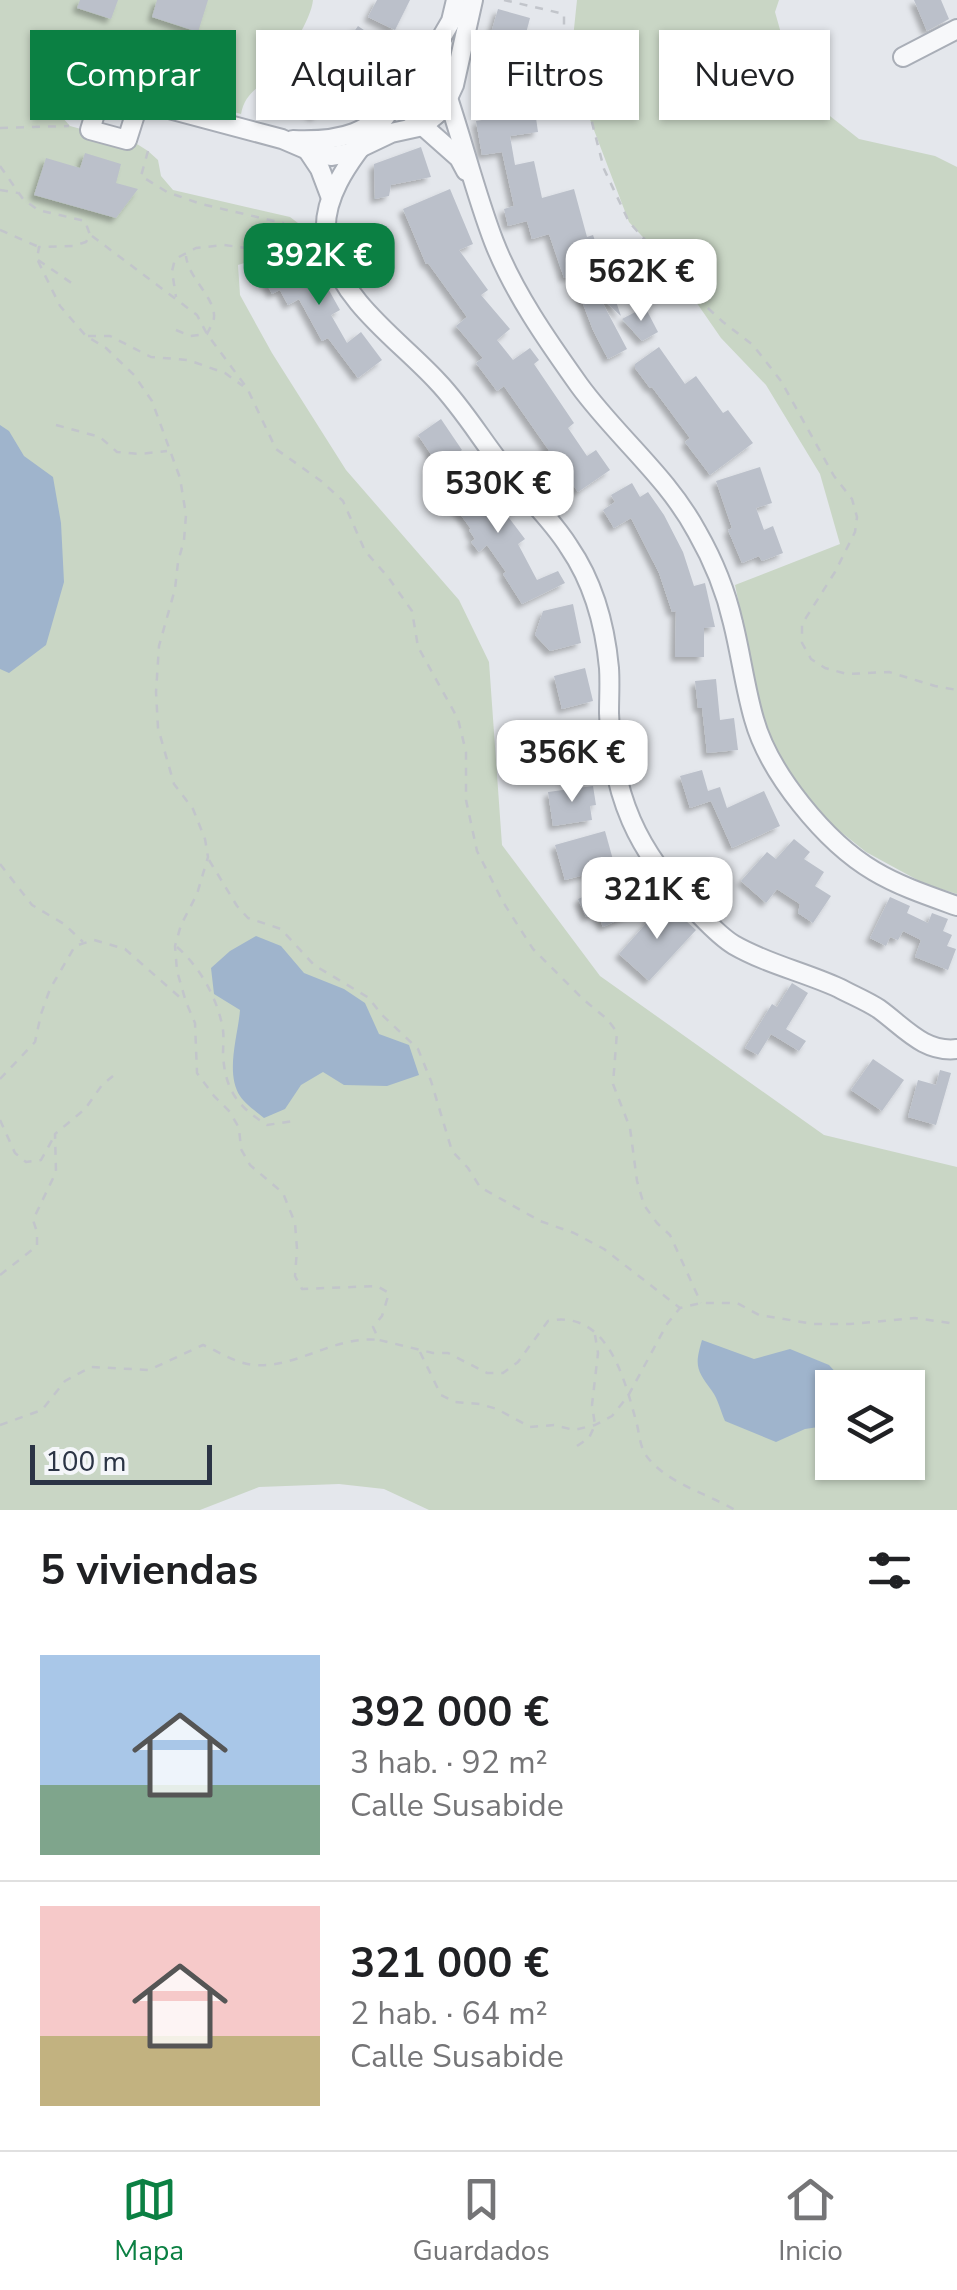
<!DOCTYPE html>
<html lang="es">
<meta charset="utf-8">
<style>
body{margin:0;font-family:"Nunito Sans",sans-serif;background:#f2f2f2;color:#202124;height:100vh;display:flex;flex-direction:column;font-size:38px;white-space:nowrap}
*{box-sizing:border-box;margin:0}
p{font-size:32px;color:#757577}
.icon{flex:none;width:55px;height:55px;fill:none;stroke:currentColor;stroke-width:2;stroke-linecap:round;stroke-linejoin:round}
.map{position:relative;height:1510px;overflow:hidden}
.panel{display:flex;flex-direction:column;background:#fff;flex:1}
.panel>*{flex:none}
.top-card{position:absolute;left:30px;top:30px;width:898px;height:90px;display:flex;gap:20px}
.fabs{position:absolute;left:815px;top:1370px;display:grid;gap:20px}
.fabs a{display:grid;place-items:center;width:110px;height:110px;border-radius:0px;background:#fff;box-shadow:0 2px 8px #0004;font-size:50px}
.scale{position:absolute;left:30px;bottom:25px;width:182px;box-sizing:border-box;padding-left:10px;border:5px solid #2b3445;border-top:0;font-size:28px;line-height:35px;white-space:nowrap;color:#2b3445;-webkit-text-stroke:8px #f4f6f9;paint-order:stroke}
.price{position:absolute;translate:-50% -85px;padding:0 22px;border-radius:20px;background:#fff;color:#222;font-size:32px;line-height:65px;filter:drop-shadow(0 2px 5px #0008)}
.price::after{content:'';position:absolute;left:50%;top:60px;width:30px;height:22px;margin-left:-15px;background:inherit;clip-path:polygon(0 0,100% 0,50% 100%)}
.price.active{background:#0b8043;color:#fff}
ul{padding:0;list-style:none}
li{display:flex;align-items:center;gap:30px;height:250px;padding:0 40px}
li+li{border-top:2px solid #e0e0e0}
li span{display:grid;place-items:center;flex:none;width:280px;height:200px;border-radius:0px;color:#555}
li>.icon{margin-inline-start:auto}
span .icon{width:120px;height:120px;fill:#fffc;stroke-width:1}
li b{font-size:42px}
h2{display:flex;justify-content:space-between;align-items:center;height:120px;padding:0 40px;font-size:42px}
.chip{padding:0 35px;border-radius:0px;background:#fff;box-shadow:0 2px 8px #0004;font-size:35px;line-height:90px}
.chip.active{background:#0b8043;color:#fff}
.dock{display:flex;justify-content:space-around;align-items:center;height:140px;border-top:2px solid #e0e0e0;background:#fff;font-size:28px;color:#757577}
.dock a{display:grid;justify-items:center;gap:5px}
.dock .active{color:#0b8043}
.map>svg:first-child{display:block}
.green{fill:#c9d6c5;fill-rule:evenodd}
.water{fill:#9fb4cc}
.building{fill:#bbc0ca;filter:url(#shadow)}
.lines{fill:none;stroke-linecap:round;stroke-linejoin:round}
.minor-casing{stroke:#a9aeb7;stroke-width:22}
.path{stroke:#c2c5cb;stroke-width:2.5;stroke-dasharray:8 8;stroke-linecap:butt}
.minor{stroke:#f7f8fa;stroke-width:18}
</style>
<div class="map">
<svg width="957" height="1510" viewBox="0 0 957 1510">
<defs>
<filter id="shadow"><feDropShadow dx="-4.5" dy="4.5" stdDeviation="2.5" flood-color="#0004"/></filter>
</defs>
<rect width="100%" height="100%" fill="#e4e7ec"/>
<g class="green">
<path d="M0,0H313C311,20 288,55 275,71C261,88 245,91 241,114L155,90L161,65L98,49L99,45L82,40L62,117L70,126L137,144L148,151L158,160L161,176L173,190L290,217L302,226L303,244L238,265L240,295L272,353L346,470L459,600L489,662L502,845L600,976L824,1135L957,1167V1510H429L384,1489L339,1484L259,1487L200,1510H0ZM832,1388H908V1462H832Z"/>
<polygon points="577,0 779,0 775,12 797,90 859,139 935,156 957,167 957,894 923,883 866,852 812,809 783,766 763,720 735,585 840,544 820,474 766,385 721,338 676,273 629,222 570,67"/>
</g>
<g class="water">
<polygon points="0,425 9,431 24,456 53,477 61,523 64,582 46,645 9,673 0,669"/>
<path d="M256,936L281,946L304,973L344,989L365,1003L379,1034L409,1045L419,1075L387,1086L344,1085L323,1072L301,1085L285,1109L264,1118C257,1112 245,1104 240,1096C225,1073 238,1036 240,1010L214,994L211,968L230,951Z"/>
<path d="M702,1340L754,1359L790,1349L829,1365L849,1387L832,1388V1425L805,1429L776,1442L725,1421C721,1412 718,1399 712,1391C697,1370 694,1367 702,1340Z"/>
</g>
<g class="building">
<polygon points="80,0 118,0 111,19 77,8"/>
<polygon points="157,0 208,0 198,32 152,17"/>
<polygon points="377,0 410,0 395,30 368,17"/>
<polygon points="914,0 941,0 949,19 927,31"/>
<polygon points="498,9 530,18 520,56 487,47"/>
<polygon points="358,26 383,43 358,77 349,70 315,117 290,99 314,66 324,73"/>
<polygon points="82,40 99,45 92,71 73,73"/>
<polygon points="483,66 516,67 514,101 482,100"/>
<polygon points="535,111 538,132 510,136 515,165 534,161 542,198 574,189 587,237 593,235 621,316 599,296 627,349 608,359 593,330 572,275 564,278 549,234 532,239 527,221 508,226 504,209 514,206 502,152 482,155 476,121"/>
<polygon points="421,147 431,177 391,185 389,196 375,199 374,164"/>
<polygon points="85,153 121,164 116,183 138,189 116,218 34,195 46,158 80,168"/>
<polygon points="450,189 473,244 459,250 488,290 481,295 510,329 497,340 513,360 530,348 539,360 534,364 574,423 568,428 587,456 596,450 610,470 578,492 504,386 497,391 476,363 483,358 456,326 467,317 428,263 426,264 403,209"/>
<polygon points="306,249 340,310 331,315 347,343 361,332 382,360 358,378 328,338 322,341 299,299 288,305 280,290 272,294 261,273"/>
<polygon points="645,307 658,332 642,341 622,319"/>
<polygon points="659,347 685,384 696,376 723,413 728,410 753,443 710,475 685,442 690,438 652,387 650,388 635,368 635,364"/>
<polygon points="441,419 462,450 439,466 418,435"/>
<polygon points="760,467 772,503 756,508 764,530 773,526 783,553 762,561 759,556 742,563 728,530 732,528 716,481"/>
<polygon points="471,468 525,539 518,544 537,580 558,571 565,583 522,604 503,574 506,572 487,545 479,552 471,542 475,539 469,530 471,529 442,489"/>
<polygon points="632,483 640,497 648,492 664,515 683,552 694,586 705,583 715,627 704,628 704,657 675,657 676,611 672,612 659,573 631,518 614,528 603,510 615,502 611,495"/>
<polygon points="573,604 581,643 550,651 535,635 543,611"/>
<polygon points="585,668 593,701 562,709 554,676"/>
<polygon points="716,679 720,720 734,718 738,750 707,753 702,708 698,708 695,681"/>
<polygon points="574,730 578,770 545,772 535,735"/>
<polygon points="702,770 708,791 720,787 727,808 764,791 780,826 732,848 711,801 690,808 680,776"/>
<polygon points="593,786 596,805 590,806 592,820 553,826 548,792"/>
<polygon points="605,831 615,867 565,880 555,845"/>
<polygon points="794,839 810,852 804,859 824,872 815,886 831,896 813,923 798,913 800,904 777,889 766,903 741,881 767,852 776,859"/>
<polygon points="624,879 638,911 603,927 597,912 586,917 578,899"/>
<polygon points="890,897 910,906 907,913 928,923 932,913 948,919 943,931 952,935 947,946 956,949 948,970 915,957 921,940 903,931 898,940 890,937 886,946 870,938"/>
<polygon points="665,902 696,930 649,981 619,954"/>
<polygon points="792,983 808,993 786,1029 806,1041 799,1051 771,1034 758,1055 745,1048 772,1004 777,1007"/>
<polygon points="873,1059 904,1080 882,1111 851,1090"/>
<polygon points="940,1070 951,1073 936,1125 908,1117 918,1080 936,1085"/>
</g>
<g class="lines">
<defs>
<g id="minor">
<polyline points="903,57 957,29"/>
<circle cx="424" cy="100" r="19"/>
<polyline points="415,83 451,21 456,0"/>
<path d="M442,93L448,98C464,146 476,195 494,242C514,293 547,340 579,385C616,436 667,476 697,532C713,560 726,592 733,623C741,655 745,688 754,719C769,773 825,842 874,871C899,886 929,896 957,906"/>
<polyline points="139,102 127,140 90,130 102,91 282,139 317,154 332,156 349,153 391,133 423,126 438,113"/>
<polyline points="443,103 448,98 454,85 473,0"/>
<path d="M388,113C359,150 315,196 328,247C344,304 399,340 437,381C465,410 485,446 511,477C530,500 553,521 569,547C593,582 605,625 609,668C610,683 609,698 609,713C612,795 637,852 694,909C706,921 719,936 734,945C767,964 804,972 839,988C852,995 867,1001 879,1009C904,1027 924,1053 957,1049"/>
<polyline points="415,119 459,158 466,171"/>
<path d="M293,140C346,142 366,133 405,97"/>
<polyline points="308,151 320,169 331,198"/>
</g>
</defs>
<use href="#minor" class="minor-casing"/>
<g class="path">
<polyline points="504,0 564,14 564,61 587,103 604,169 629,222 698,299 723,322 753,345 781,381 834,476 852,499 857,517 855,532 835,572 802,624 802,643 811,659 825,668 847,674 889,672 935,686 957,690"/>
<polyline points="0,128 69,126"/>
<polyline points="148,151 141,176 167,192 201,204 283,223 293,235 279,243 254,249 224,245 196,248 175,259 172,271 176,297"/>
<path d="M0,166L23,199L38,210L85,221L90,235L86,242L73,246L39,247L37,259L60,306L86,336L106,348L134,375L152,401L180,478L186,515L184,540L178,562L175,589L159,646L156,692L158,728L174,784L193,809L205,839L208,857L197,894L181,925L175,946L177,971L186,1002L195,1023L197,1073L214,1096L230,1112L239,1128L241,1149L250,1165L283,1193L295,1223L297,1249L295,1276L302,1289L377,1286L389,1293L382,1316L373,1327L379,1340L433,1353H448L487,1373H503L518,1362L548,1321C607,1309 624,1377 636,1421C640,1434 639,1447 648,1458C669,1484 706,1493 735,1510"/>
<polyline points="0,190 18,193"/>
<polyline points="0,230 39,247"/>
<polyline points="92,236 197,315 207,334 247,388 276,449 321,481 343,501 365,551 388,577 412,611 418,647 458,719 466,752 466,800 477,851 503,902 533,949 584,1000 607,1019 617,1032 613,1084 630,1128 637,1181 644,1205 657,1223 670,1235 701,1303"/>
<polyline points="38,260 73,284"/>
<path d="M176,330L190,336L207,334C209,329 213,324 214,318C216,298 188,278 186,256"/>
<polyline points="88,336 110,336 151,357 188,360 225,373 243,386"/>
<polyline points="56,425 100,437 117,452 139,454 167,451"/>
<polyline points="209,860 237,906 248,918 281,929 314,965 369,998 381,1014 418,1049 431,1081 452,1151 468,1168 480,1187 540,1221 574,1233 604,1249 680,1308"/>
<polyline points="0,864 32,905 64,924 83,942"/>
<path d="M177,947C200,967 218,999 223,1030C224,1038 223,1046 223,1054C225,1090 237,1106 267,1125L293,1121"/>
<polyline points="0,1079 35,1042 41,1014 50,989 75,946 94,940 125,949 184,1001"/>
<polyline points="0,1120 15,1153 26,1162 41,1160 55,1135"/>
<polyline points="0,1275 37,1246 37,1232 33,1220 56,1172 55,1134 85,1109 102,1085 113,1076"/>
<polyline points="420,1352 441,1395 455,1402 480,1404 497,1409 530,1427 554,1425 574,1430 595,1425 612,1416 628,1396 667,1324 680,1308 701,1303 737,1303 759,1315 814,1324 850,1324 915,1318 957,1324"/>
<path d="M0,1425L42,1410L65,1381L91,1367L149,1370L203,1345C220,1352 236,1364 255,1365C298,1368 335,1335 379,1340"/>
<polyline points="577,1446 589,1438 595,1425 592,1405 598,1353 595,1335"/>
</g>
<use href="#minor" class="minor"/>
</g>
</svg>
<div class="fabs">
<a><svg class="icon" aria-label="layers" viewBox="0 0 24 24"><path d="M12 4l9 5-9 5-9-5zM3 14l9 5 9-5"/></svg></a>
</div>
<div class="scale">100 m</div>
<b class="price active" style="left:319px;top:308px">392K €</b>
<b class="price" style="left:641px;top:324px">562K €</b>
<b class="price" style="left:498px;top:536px">530K €</b>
<b class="price" style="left:572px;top:805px">356K €</b>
<b class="price" style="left:657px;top:942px">321K €</b>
<div class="top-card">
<a class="chip active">Comprar</a>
<a class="chip">Alquilar</a>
<a class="chip">Filtros</a>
<a class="chip">Nuevo</a>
</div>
</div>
<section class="panel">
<h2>5 viviendas<svg class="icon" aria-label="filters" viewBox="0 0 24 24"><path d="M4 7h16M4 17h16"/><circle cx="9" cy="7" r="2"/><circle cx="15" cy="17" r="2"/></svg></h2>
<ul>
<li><span style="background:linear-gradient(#a9c7e8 65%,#7fa58c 0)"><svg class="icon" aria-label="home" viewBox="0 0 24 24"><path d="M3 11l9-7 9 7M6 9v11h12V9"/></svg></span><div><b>392 000 €</b><p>3 hab. · 92 m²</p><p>Calle Susabide</p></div></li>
<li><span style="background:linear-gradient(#f6c9c9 65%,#c2b280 0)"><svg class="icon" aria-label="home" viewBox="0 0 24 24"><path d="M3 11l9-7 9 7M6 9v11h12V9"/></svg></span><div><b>321 000 €</b><p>2 hab. · 64 m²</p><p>Calle Susabide</p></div></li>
</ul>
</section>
<nav class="dock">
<a class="active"><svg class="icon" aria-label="map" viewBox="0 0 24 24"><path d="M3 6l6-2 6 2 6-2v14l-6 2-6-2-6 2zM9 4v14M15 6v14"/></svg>Mapa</a>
<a><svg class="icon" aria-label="saved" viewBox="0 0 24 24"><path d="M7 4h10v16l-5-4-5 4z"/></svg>Guardados</a>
<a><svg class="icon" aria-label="home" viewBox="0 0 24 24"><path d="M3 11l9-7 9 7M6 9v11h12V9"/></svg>Inicio</a>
</nav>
